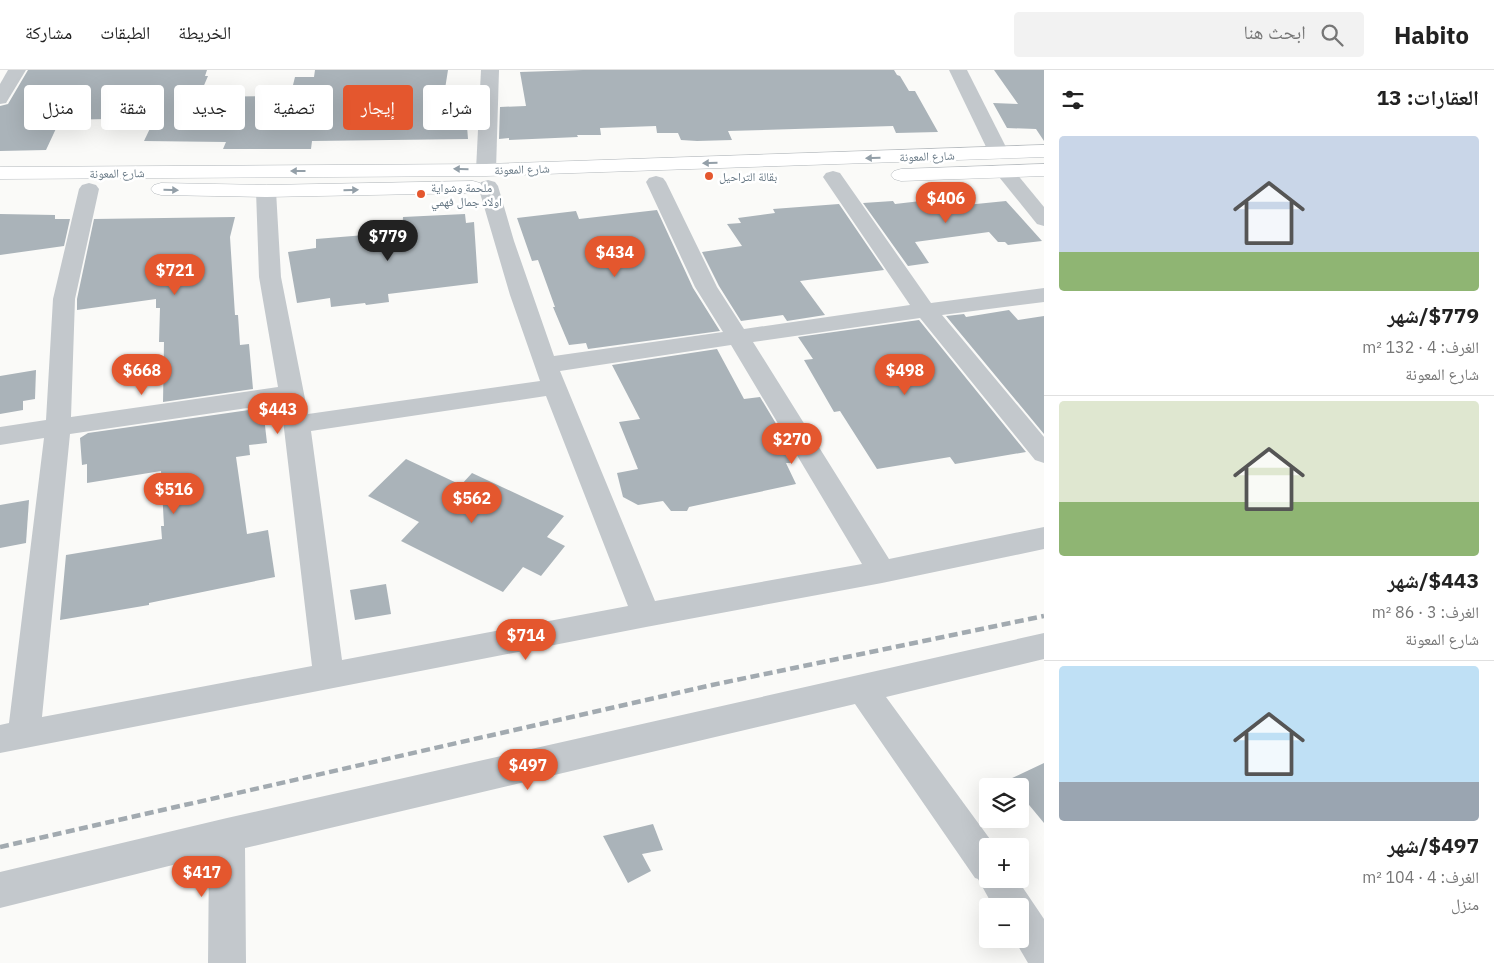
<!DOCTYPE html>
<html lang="ar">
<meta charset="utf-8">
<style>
body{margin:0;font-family:"IBM Plex Sans","Noto Naskh Arabic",sans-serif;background:#f2f2f2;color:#222;direction:rtl;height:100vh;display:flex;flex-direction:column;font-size:19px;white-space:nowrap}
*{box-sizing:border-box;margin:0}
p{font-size:16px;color:#767676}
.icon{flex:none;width:28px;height:28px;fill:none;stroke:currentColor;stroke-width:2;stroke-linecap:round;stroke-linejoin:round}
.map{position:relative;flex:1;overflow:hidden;direction:ltr}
.details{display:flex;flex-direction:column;background:#fff;width:450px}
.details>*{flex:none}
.top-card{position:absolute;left:15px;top:15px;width:475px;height:45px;direction:rtl;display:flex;gap:10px}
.tools{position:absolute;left:979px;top:708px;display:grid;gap:10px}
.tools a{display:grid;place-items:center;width:50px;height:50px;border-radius:5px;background:#fff;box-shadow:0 5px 20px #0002;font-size:25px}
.price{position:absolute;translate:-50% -42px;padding:0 11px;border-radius:18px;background:#e4572e;color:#fff;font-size:16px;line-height:32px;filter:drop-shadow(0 1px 2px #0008)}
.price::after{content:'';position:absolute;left:50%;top:30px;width:15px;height:11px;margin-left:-8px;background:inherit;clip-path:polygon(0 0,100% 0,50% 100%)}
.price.selected{background:#222;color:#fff}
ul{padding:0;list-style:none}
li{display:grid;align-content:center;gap:10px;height:265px;padding:0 15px}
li+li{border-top:1px solid #e0e0e0}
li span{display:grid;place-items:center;height:155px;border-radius:5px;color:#555}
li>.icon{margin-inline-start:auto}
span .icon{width:90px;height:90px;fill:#fffc;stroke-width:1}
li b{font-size:21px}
h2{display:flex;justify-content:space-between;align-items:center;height:60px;padding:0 15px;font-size:21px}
.chip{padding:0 18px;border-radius:5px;background:#fff;box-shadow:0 5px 20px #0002;font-size:18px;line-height:45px}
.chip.selected{background:#e4572e;color:#fff}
header{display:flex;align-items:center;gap:30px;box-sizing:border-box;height:70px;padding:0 25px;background:#fff;border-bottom:1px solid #e0e0e0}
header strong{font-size:24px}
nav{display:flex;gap:28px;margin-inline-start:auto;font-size:18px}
.search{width:350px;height:45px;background:#f2f2f2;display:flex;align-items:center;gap:12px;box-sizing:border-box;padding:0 18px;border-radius:5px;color:#767676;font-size:19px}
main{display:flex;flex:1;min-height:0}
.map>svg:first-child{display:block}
.building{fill:#aab3b9}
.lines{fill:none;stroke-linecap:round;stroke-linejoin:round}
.trunk-casing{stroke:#b4b9bd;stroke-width:1}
.minor{fill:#c3c8cc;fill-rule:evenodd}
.trunk{fill:#fff;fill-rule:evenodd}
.rail{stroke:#a2aab0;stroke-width:4.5;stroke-dasharray:9 4.5;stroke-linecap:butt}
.oneway{fill:#939fa8}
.poi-dot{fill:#e4572e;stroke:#fff;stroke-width:2}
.labels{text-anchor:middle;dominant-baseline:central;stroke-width:5;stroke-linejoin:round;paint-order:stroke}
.far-street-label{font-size:12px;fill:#657683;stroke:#fff}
.far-poi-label{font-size:12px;fill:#657683;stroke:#fff;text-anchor:start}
</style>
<header>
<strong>Habito</strong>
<div class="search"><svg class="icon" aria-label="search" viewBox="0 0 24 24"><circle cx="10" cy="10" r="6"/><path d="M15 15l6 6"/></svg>ابحث هنا</div>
<nav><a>الخريطة</a><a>الطبقات</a><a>مشاركة</a></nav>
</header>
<main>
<section class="details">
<h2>العقارات: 13<svg class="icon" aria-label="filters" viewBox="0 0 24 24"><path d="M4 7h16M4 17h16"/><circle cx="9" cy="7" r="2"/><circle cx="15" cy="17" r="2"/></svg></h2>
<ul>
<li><span style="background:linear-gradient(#c9d6e8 75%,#8fb573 0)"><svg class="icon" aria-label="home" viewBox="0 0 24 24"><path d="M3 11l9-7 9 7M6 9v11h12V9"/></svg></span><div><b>$779/شهر</b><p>الغرف: 4 · 132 m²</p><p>شارع المعونة</p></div></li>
<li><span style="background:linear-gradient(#dfe7d0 65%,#8fb573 0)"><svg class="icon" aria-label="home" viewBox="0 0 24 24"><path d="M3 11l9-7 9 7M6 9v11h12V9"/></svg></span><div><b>$443/شهر</b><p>الغرف: 3 · 86 m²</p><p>شارع المعونة</p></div></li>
<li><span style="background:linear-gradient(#bfe0f5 75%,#9aa5b1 0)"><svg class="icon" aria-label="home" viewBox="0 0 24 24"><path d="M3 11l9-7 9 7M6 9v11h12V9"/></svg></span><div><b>$497/شهر</b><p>الغرف: 4 · 104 m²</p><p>منزل</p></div></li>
</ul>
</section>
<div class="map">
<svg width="1044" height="893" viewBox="0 0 1044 893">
<rect width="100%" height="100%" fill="#fafaf8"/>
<g class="building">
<polygon points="28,0 207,0 205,6 208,6 199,27 271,26 275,18 292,19 295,7 314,7 315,0 448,0 445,19 464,18 468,69 312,71 311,79 223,79 226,72 144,71 155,48 60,50 46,80 0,81 0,36 8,34"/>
<polygon points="583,0 894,0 897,5 900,6 909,21 915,21 938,62 896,63 893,56 728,61 732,70 697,71 681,70 678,63 657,63 656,56 600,58 601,65 577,65 578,67 509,70 509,68 499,69 500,37 526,36 520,2"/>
<polygon points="994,0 1044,0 1044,71 1036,59 1007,58 993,33 1018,34"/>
<polygon points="938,129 946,137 1006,131 1042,171 1008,175 1005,172 998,172 989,162 915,172 929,193 908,196 863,133 893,131 895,134"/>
<polygon points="839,134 884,200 800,211 825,245 787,251 783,245 741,251 719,216 702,182 742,176 727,154 741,153 738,148 775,143 773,139"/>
<polygon points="657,140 693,218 720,261 588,279 586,273 569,275 553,237 555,237 538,190 532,191 517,148 576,141 579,149"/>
<polygon points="0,144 55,145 55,149 70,149 64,176 0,185"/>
<polygon points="465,144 466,153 474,152 478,213 388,224 389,232 366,235 365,233 331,237 330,228 297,233 288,182 316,178 316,169 402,162 403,147"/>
<polygon points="235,147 230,167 235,245 238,245 240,275 249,274 253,319 163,332 164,272 159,272 160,238 156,238 156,229 77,240 77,229 94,149"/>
<polygon points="1009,240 1018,250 1044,246 1044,364 946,246 964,244 966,247"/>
<polygon points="919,250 1026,382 955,394 950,387 877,399 840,341 834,342 804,290 813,289 798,267"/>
<polygon points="717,279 744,329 760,327 784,367 775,368 791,393 786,393 796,414 689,437 687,441 671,441 663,431 638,435 623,427 617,403 638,399 619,352 640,349 612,295"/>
<polygon points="36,300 35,329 23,331 23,340 0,344 0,306"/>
<polygon points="263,338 267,373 249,375 250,385 236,387 247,464 268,460 275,507 149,533 149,535 60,550 66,485 162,469 161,456 164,456 161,401 87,413 87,394 82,395 80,368 88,363"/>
<polygon points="406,389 461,415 472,403 564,446 547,467 565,476 541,506 523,497 503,522 401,471 419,452 368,426"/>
<polygon points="29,430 26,473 0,478 0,435"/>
<polygon points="386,514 391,544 355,550 350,520"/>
<polygon points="1044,693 1044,753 1020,724 1020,716 1013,716 1008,710"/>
<polygon points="653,754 663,780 642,784 651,801 628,813 603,766"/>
</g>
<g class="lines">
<defs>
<g id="trunk">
<polygon points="1044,75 1044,87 486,106 0,109 0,97 486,94"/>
<polygon points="1044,94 1044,106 901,111 894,109 891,105 894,101 901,99"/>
<polygon points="473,111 480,113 483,117 480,121 473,123 266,127 161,125 154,123 151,119 154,115 161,113 266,115"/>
</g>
</defs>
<use href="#trunk" class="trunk-casing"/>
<g class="minor">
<polygon points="8,0 26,0 6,33 0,34 0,14"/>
<polygon points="481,0 499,0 496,100 493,104 486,106 479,104 476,100"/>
<polygon points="949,0 967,0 1009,83 1006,87 999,89 992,87 989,83"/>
<polygon points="1005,96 1012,98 1044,137 1044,156 1037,154 995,102 998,98"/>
<path d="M833,101L840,103L931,233L1044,218V232L942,245L1044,367V393L1035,390L920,248L753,272L889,489L1044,457V479L882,513L646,557L0,683V655L9,653L44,368L0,375V357L46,350L53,229L79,119L82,115L89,113L96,115L99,119L75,229L71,347L278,317L259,207L256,121L259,117L266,115L273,117L276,121L281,207L308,344L540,311L510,225L478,116L481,112L488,110L495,112L498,116L514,171L554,286L723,262L695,217L646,112L649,108L656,106L663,108L666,112L717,217L744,259L910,235L823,107L826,103ZM731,275L862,494L655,531L560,301ZM546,326L628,536L342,590L311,361ZM281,333L312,596L42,647L70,364Z"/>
<polygon points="1044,563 1044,589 886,627 995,776 988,776 988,809 1017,809 1044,849 1044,893 1028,893 1014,869 1020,869 1020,836 993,836 978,809 975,808 855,634 245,778 246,893 208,893 209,786 0,838 0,802 227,748"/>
</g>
<use href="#trunk" class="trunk"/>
<polyline class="rail" points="0,777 712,615 1044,546"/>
</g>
<defs><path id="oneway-solid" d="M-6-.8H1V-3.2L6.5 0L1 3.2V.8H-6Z" transform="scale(1.25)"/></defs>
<g class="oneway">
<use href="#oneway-solid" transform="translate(873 88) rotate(178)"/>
<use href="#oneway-solid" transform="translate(710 93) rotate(179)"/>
<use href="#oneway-solid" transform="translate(461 99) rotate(-179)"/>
<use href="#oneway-solid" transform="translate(298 101) rotate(-180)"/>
<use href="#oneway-solid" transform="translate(171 120) rotate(1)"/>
<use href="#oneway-solid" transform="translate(351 120) rotate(-1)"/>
</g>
<g class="poi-dot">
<circle cx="709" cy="106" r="5"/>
<circle cx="421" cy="124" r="5"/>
</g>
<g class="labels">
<g class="far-street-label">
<text transform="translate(927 86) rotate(-2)">شارع المعونة</text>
<text transform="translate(522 99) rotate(-2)">شارع المعونة</text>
<text transform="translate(117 103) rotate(-1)">شارع المعونة</text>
</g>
<g class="far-poi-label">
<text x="719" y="106">بقالة التراحيل</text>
<text x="431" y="117">ملحمة وشواية<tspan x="431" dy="14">اولاد جمال فهمي</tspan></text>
</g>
</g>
</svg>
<div class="tools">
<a><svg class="icon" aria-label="layers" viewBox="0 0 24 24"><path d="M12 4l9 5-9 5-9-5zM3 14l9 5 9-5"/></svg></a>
<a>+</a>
<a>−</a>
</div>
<b class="price" style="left:946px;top:154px">$406</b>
<b class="price selected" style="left:388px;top:192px">$779</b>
<b class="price" style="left:615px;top:208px">$434</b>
<b class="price" style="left:175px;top:226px">$721</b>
<b class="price" style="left:142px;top:326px">$668</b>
<b class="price" style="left:905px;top:326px">$498</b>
<b class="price" style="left:278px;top:365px">$443</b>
<b class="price" style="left:792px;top:395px">$270</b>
<b class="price" style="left:174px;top:445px">$516</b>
<b class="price" style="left:472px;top:454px">$562</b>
<b class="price" style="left:526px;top:591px">$714</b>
<b class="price" style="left:528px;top:721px">$497</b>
<b class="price" style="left:202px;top:828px">$417</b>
<div class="top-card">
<a class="chip">شراء</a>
<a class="chip selected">إيجار</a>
<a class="chip">تصفية</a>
<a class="chip">جديد</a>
<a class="chip">شقة</a>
<a class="chip">منزل</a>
</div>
</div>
</main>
